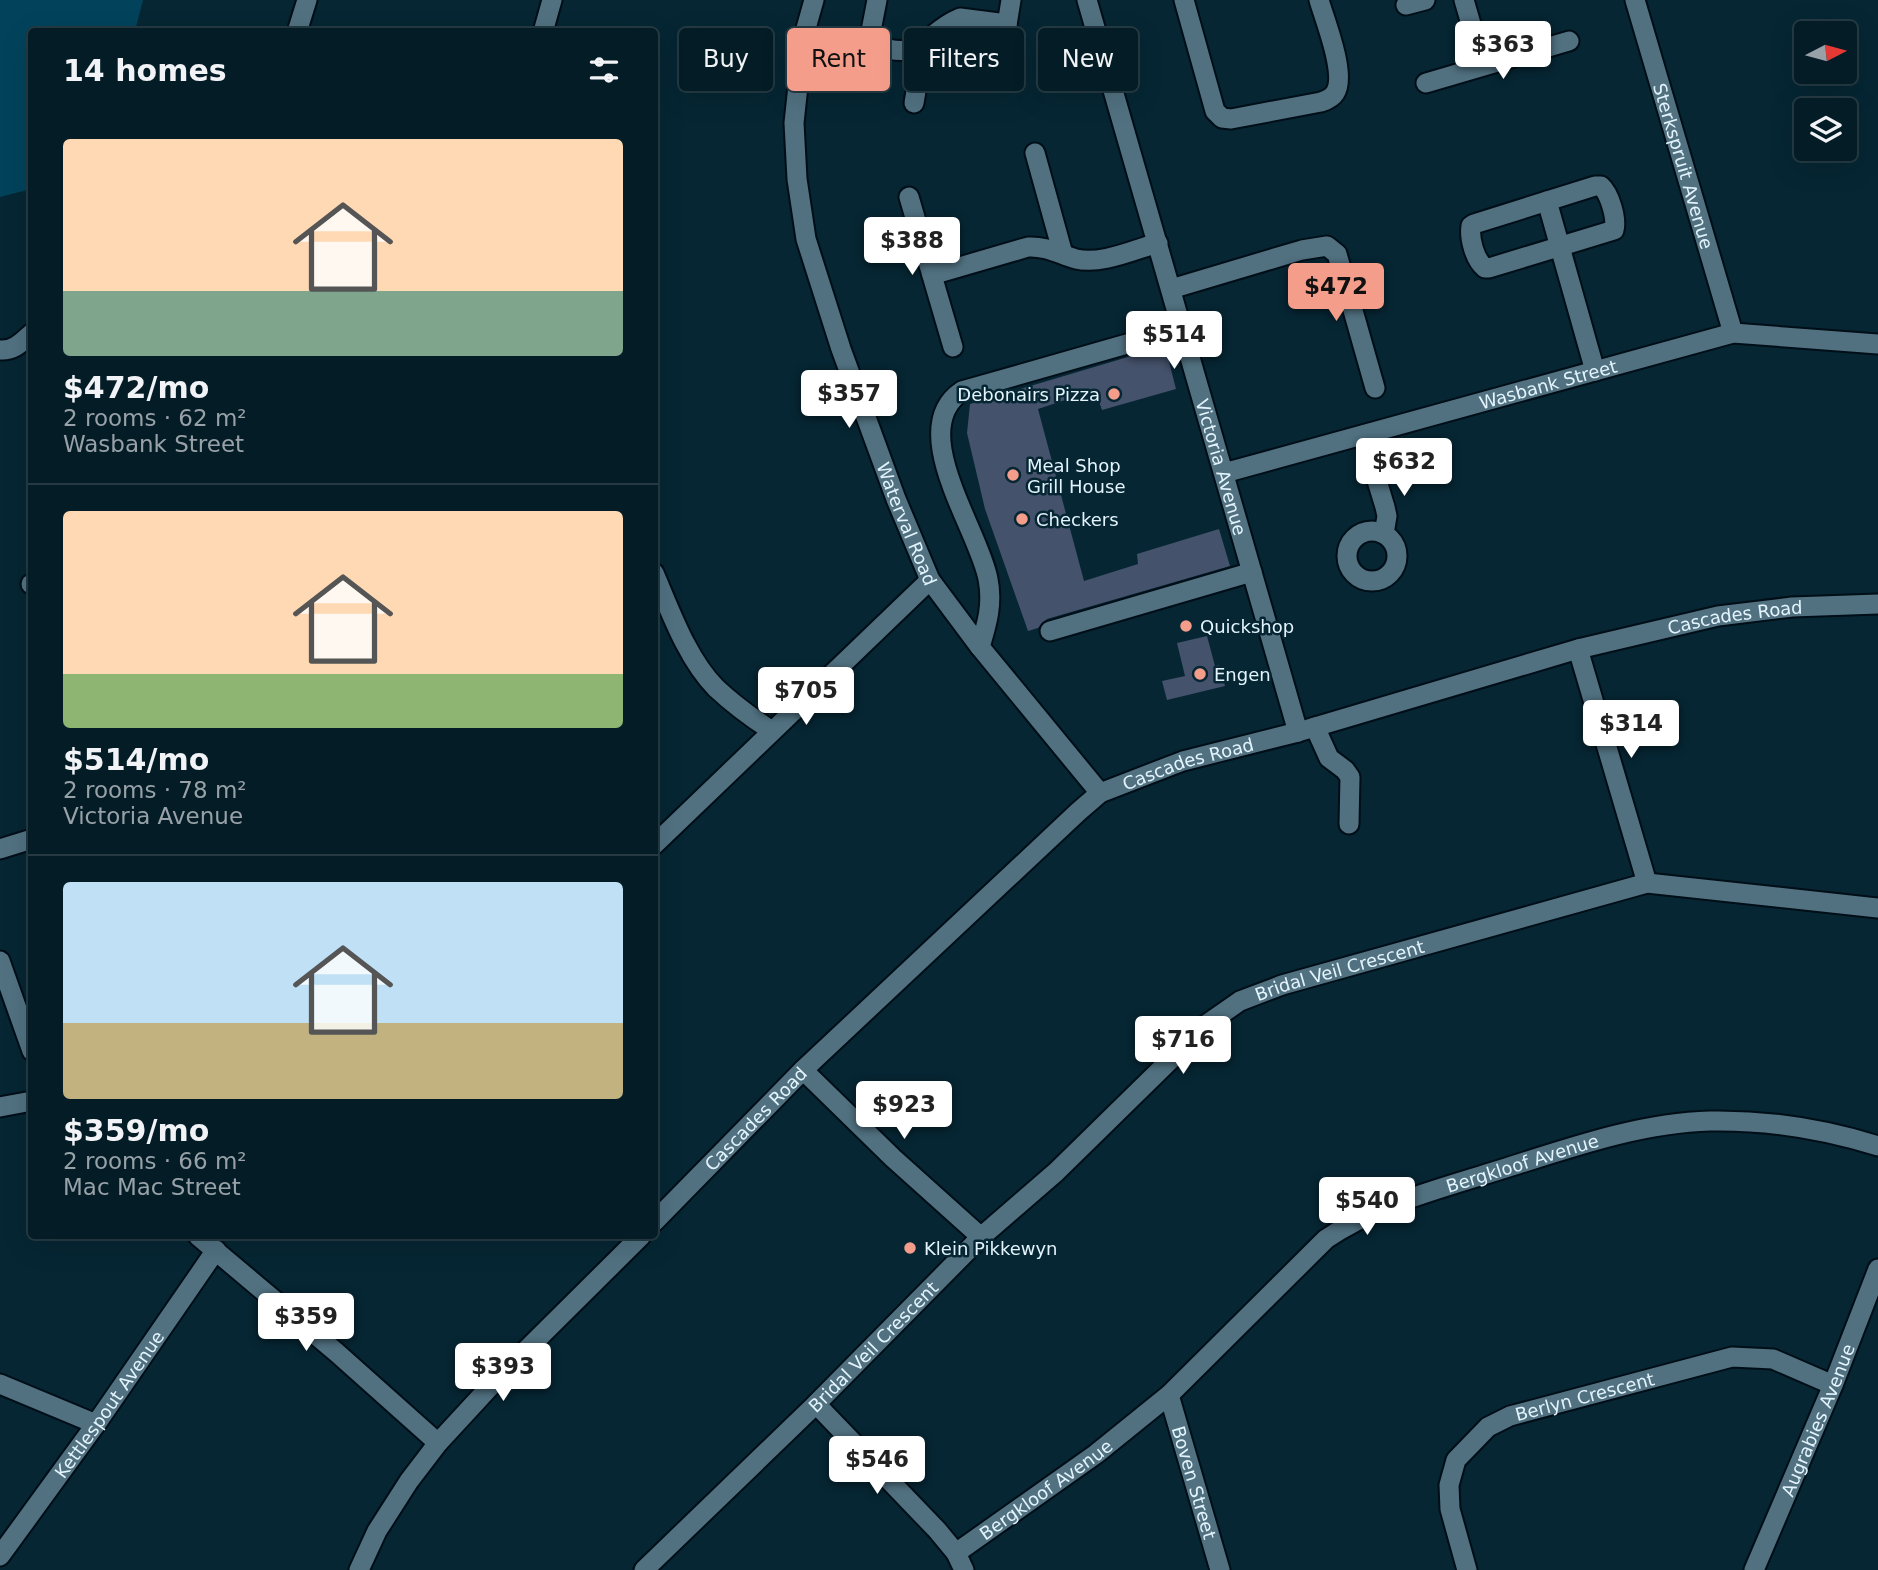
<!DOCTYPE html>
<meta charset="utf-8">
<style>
body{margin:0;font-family:"DejaVu Sans",sans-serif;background:#122932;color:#f1f3f6;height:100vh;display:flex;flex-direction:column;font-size:26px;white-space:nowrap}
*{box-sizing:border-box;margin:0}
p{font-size:23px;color:#97a1a7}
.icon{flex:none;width:38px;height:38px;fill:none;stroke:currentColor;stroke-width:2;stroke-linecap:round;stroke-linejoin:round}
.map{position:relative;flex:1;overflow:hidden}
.side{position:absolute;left:28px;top:28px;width:630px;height:1211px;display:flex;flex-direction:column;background:#041c26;border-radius:7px;box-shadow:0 7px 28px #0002,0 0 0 2px #253a43}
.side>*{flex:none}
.top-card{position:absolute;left:679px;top:28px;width:665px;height:63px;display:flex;gap:14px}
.needle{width:46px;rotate:84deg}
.controls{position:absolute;left:1794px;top:21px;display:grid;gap:14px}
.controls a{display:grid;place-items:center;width:63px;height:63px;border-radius:7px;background:#041c26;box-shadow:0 7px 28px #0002,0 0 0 2px #253a43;font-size:35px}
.price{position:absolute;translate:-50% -60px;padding:0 16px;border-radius:7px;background:#fff;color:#222;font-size:23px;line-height:46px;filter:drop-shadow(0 2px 4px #0008)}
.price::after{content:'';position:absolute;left:50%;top:42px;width:21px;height:16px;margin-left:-10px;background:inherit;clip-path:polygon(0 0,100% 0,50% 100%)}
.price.selected{background:#f49d8b;color:#111}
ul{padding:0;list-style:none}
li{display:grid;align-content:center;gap:14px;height:371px;padding:0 35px}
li+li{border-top:2px solid #253a43}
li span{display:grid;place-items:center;height:217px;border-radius:7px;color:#555}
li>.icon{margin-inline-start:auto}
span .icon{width:126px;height:126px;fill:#fffc;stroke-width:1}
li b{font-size:30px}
h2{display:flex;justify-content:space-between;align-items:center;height:84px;padding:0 35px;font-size:30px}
.tag{padding:0 24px;border-radius:7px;background:#041c26;box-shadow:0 7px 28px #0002,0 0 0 2px #253a43;font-size:24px;line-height:63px}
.tag.selected{background:#f49d8b;color:#111}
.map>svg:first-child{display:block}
.green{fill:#02435b}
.building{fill:#45526b}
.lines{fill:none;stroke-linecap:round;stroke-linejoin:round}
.minor-casing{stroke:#000e18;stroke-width:23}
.minor{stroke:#517181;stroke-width:19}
.poi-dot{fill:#f49d8b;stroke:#062633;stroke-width:2.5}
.labels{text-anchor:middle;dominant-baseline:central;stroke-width:5;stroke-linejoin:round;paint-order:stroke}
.street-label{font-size:18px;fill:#e3f4fd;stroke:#062633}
.poi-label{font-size:18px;fill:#e3f4fd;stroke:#062633;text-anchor:start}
</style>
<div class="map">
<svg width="1878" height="1570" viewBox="0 0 1878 1570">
<rect width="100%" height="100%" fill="#062633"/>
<polygon class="green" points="0,0 143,0 135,31 32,32 31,189 0,197"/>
<g class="building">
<polygon points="1165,346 1176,389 1102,410 1095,390 1038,409 1084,581 1138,564 1137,554 1219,529 1230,566 1047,619 1038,628 1028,631 985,509 967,433 970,404"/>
<polygon points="1207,636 1215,666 1219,665 1225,686 1167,700 1162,681 1185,676 1177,643"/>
</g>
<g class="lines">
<defs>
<g id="minor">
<path id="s1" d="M814,0L803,39L794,123L797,179L806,239L841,349L896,499L930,580L980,647L1100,793"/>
<path d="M877,0L870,36L874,45C925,63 923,33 960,18L1007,24"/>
<path id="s2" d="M1087,0L1298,732"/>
<path d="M1184,0L1215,111L1222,118L1231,119L1321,102C1327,100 1332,98 1335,93C1347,75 1325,21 1319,0"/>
<polyline points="1464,0 1483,65"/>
<path id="s3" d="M1635,0L1733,333"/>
<polyline points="1406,5 1425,0"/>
<polyline points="297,32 307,0"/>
<polyline points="543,32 552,0"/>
<polyline points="1002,56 1011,0"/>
<polyline points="1426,83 1569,41"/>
<polyline points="914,103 924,44"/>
<polyline points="1035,153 1063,254"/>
<path d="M1595,186H1601C1610,194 1617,219 1614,230L1489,268H1485C1475,260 1469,239 1471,226L1474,224Z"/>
<polyline points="909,197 953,347"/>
<polyline points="1547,201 1595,371"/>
<path d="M932,275L1028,247C1046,246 1059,254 1076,259C1101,265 1133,250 1158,243"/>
<polyline points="1171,289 1302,250 1327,246 1337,254 1375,388"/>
<path d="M0,350C14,351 22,342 32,333"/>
<polyline points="1363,435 1385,507 1387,516 1384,534"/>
<path id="s4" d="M1224,473L1733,333L1878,344"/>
<circle cx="1372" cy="556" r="25"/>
<path d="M654,573C670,610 687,659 716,688C733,704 752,718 772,731"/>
<polyline points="31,584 32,584"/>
<polyline points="1050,631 1252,572"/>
<path d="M980,647C987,624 993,604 988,579C979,530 905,429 962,391L1183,328"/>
<polyline points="1578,649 1647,883"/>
<polyline points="1315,727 1329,758 1345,770 1350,777 1349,824"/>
<polyline points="654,845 930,580"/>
<polyline points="0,849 32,839"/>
<polyline points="0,961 32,1051"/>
<polyline points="803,1070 893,1158 981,1237"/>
<polyline points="0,1107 32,1101"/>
<path id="s5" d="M654,1222L803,1070L1078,812L1100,793L1183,761L1298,732L1578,649L1718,616L1792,607L1878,604"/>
<polyline points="198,1236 336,1352 438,1443"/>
<polyline points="0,1384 96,1424"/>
<path id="s6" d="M1169,1395L1220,1570"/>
<polyline points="816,1404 937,1530 956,1553 964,1570"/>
<path id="s7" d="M956,1553L1096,1454L1169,1395L1326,1239C1373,1207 1428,1192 1483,1175C1556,1153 1633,1123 1710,1121C1767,1120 1824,1129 1878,1146"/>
<path id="s8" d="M0,1556L96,1424L216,1250"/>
<polyline points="359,1570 377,1531 409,1481 438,1443 498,1378 641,1236"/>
<path id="s9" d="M644,1570L816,1404L981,1237L1056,1172L1207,1024L1240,1001L1282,985L1647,883L1878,908"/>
<path id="s10" d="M1467,1570L1450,1509L1449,1485L1456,1460L1488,1427L1510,1416L1732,1357L1773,1359L1833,1385"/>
<path id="s11" d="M1754,1570L1833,1385L1878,1269"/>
</g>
</defs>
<use href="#minor" class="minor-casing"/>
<use href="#minor" class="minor"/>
</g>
<g class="poi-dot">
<circle cx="1114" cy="394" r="7"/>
<circle cx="1013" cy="475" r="7"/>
<circle cx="1022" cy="519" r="7"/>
<circle cx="1186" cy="626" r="7"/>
<circle cx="1200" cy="674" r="7"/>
<circle cx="910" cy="1248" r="7"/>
</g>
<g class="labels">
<g class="street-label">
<text stroke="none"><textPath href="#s3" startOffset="173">Sterkspruit Avenue</textPath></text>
<text stroke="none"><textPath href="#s4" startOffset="336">Wasbank Street</textPath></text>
<text stroke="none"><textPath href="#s2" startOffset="486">Victoria Avenue</textPath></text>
<text stroke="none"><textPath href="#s1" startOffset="544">Waterval Road</textPath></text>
<text stroke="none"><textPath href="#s5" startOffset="1279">Cascades Road</textPath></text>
<text stroke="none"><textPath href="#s5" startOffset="712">Cascades Road</textPath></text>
<text stroke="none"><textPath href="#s9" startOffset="929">Bridal Veil Crescent</textPath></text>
<text stroke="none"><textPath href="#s5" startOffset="145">Cascades Road</textPath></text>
<text stroke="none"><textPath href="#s7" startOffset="698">Bergkloof Avenue</textPath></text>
<text stroke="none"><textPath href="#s9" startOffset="320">Bridal Veil Crescent</textPath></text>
<text stroke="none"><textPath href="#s10" startOffset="261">Berlyn Crescent</textPath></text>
<text stroke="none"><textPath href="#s8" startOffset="187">Kettlespout Avenue</textPath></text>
<text stroke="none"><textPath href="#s11" startOffset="163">Augrabies Avenue</textPath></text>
<text stroke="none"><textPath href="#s6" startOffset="91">Boven Street</textPath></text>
<text stroke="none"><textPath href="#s7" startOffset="110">Bergkloof Avenue</textPath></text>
</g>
<g class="poi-label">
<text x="1100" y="394" text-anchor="end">Debonairs Pizza</text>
<text x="1027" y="465">Meal Shop<tspan x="1027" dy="21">Grill House</tspan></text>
<text x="1036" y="519">Checkers</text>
<text x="1200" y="626">Quickshop</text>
<text x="1214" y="674">Engen</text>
<text x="924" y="1248">Klein Pikkewyn</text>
</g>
</g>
</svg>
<div class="controls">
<a><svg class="needle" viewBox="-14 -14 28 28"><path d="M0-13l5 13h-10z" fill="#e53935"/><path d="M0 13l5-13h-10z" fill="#97a1a7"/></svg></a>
<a><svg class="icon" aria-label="layers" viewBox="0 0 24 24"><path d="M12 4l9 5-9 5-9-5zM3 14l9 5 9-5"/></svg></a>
</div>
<b class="price" style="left:1503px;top:81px">$363</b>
<b class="price" style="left:912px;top:277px">$388</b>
<b class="price selected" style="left:1336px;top:323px">$472</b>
<b class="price" style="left:1174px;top:371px">$514</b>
<b class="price" style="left:849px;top:430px">$357</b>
<b class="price" style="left:1404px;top:498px">$632</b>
<b class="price" style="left:806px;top:727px">$705</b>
<b class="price" style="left:1631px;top:760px">$314</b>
<b class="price" style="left:1183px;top:1076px">$716</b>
<b class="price" style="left:904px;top:1141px">$923</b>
<b class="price" style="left:1367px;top:1237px">$540</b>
<b class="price" style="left:306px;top:1353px">$359</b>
<b class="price" style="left:503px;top:1403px">$393</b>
<b class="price" style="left:877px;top:1496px">$546</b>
<div class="top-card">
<a class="tag">Buy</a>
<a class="tag selected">Rent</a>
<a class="tag">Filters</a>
<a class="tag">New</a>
</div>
<section class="side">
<h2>14 homes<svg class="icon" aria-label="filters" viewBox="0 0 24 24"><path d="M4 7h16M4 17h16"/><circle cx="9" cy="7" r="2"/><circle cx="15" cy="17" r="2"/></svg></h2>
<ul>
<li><span style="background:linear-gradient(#ffd9b3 70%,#7fa58c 0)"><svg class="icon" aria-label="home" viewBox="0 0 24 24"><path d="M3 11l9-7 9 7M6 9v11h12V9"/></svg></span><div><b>$472/mo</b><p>2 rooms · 62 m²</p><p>Wasbank Street</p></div></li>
<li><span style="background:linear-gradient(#ffd9b3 75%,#8fb573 0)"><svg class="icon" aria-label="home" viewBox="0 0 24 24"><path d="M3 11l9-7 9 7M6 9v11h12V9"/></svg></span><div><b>$514/mo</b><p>2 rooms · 78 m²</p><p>Victoria Avenue</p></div></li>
<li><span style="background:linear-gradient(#bfe0f5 65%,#c2b280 0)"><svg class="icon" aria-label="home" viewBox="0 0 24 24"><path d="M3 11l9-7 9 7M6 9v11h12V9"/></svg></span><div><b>$359/mo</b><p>2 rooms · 66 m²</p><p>Mac Mac Street</p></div></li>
</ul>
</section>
</div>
